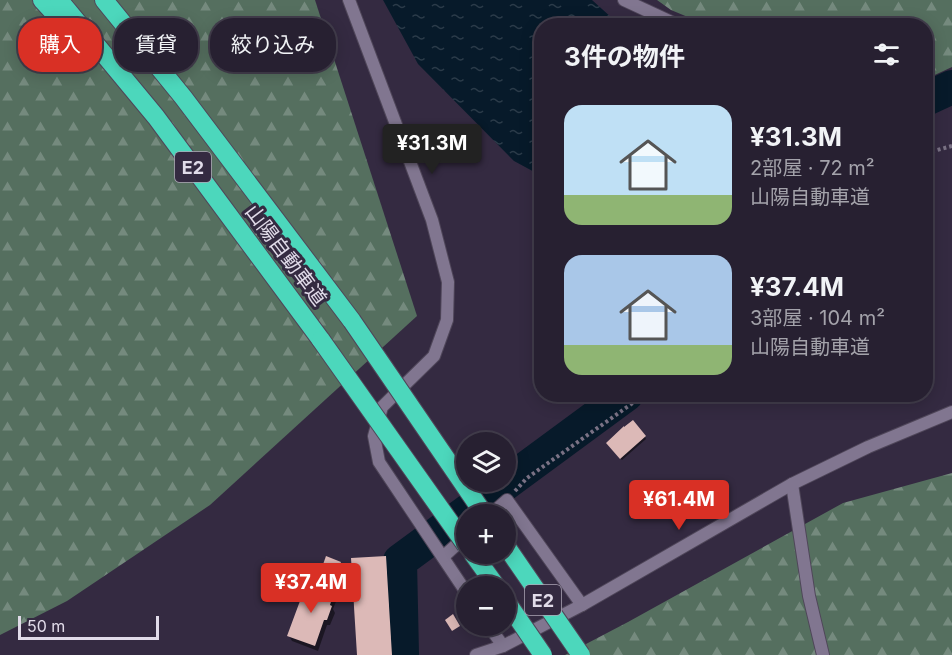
<!DOCTYPE html>
<html lang="ja">
<meta charset="utf-8">
<style>
body{margin:0;font-family:Inter,"Noto Sans JP",sans-serif;background:#332d3d;color:#f1f3f6;height:100vh;display:flex;flex-direction:column;font-size:22px;white-space:nowrap}
*{box-sizing:border-box;margin:0}
p{font-size:20px;color:#a4a3ab}
.icon{flex:none;width:33px;height:33px;fill:none;stroke:currentColor;stroke-width:2;stroke-linecap:round;stroke-linejoin:round}
.map{position:relative;flex:1;overflow:hidden}
.panel{position:absolute;left:534px;top:18px;width:399px;height:384px;display:flex;flex-direction:column;background:#272031;border-radius:24px;box-shadow:0 3px 15px #0003,0 0 0 2px #433e4d}
.panel>*{flex:none}
.top-card{position:absolute;left:18px;top:18px;width:426px;height:54px;display:flex;gap:12px}
.tools{position:absolute;left:456px;top:432px;display:grid;gap:12px}
.tools a{display:grid;place-items:center;width:60px;height:60px;border-radius:50%;background:#272031;box-shadow:0 3px 15px #0003,0 0 0 2px #433e4d;font-size:30px}
.scale{position:absolute;left:18px;bottom:15px;width:141px;box-sizing:border-box;padding-left:6px;border:3px solid #e1dbe9;border-top:0;font-size:16px;line-height:21px;white-space:nowrap;color:#e1dbe9;-webkit-text-stroke:4px #342a41;paint-order:stroke}
.price{position:absolute;translate:-50% -51px;padding:0 14px;border-radius:6px;background:#d93025;color:#fff;font-size:20px;line-height:39px;filter:drop-shadow(0 2px 3px #0008)}
.price::after{content:'';position:absolute;left:50%;top:36px;width:18px;height:14px;margin-left:-9px;background:inherit;clip-path:polygon(0 0,100% 0,50% 100%)}
.price.current{background:#222;color:#fff}
ul{padding:0;list-style:none}
li{display:flex;align-items:center;gap:18px;height:150px;padding:0 30px}
li span{display:grid;place-items:center;flex:none;width:168px;height:120px;border-radius:18px;color:#555}
li>.icon{margin-inline-start:auto}
span .icon{width:72px;height:72px;fill:#fffc;stroke-width:1}
li b{font-size:26px}
h2{display:flex;justify-content:space-between;align-items:center;height:72px;padding:0 30px;font-size:26px}
.tag{padding:0 21px;border-radius:24px;background:#272031;box-shadow:0 3px 15px #0003,0 0 0 2px #433e4d;font-size:21px;line-height:54px}
.tag.current{background:#d93025;color:#fff}
.map>svg:first-child{display:block}
.forest{fill:url(#forest-firs)}
.water{fill:url(#water-ripples)}
.shadow{fill:#0007}
.lines{fill:none;stroke-linecap:round;stroke-linejoin:round}
.river{stroke:#071a2a;stroke-width:34}
.building{fill:#dcb9b7}
.minor-casing{stroke:#4f4659;stroke-width:14}
.motorway-casing{stroke:#4f4659;stroke-width:20}
.path{stroke:#7a7285;stroke-width:4;stroke-dasharray:3 3;stroke-linecap:butt}
.minor{stroke:#817690;stroke-width:12}
.motorway{stroke:#4cd7bc;stroke-width:18}
.motorway-bridge-casing{stroke:#4f4659;stroke-width:20;stroke-linecap:butt}
.motorway-bridge{stroke:#4cd7bc;stroke-width:18}
.labels{text-anchor:middle;dominant-baseline:central;stroke-width:6;stroke-linejoin:round;paint-order:stroke}
.shield{fill:#342a41;stroke:#ada6b7;stroke-width:1.5}
.shield-label{font-size:18px;font-weight:bold;fill:#e1dbe9}
.street-label{font-size:20px;fill:#e1dbe9;stroke:#342a41}
</style>
<div class="map">
<svg width="952" height="655" viewBox="0 0 952 655">
<defs>
<pattern id="forest-firs" width="22" height="20" patternUnits="userSpaceOnUse" patternTransform="scale(1.5)"><rect width="22" height="20" fill="#556f5f"/><path d="M5 1l3.5 6h-7zM16 11l3.5 6h-7z" fill="#758a7e"/></pattern>
<pattern id="water-ripples" width="26" height="14" patternUnits="userSpaceOnUse" patternTransform="scale(1.5)"><rect width="26" height="14" fill="#071a2a"/><path d="M2 4q2-2 4 0t4 0M15 11q2-2 4 0t4 0" fill="none" stroke="#2b3b49"/></pattern>
</defs>
<rect width="100%" height="100%" fill="#342a41"/>
<g class="forest">
<polygon points="0,0 315,0 417,316 210,505 67,601 0,635"/>
<polygon points="657,0 952,0 952,67 926,79 926,26 707,25 671,10"/>
<polygon points="952,473 952,655 565,655 628,622 843,503"/>
</g>
<polygon class="water" points="383,0 592,0 612,18 634,25 542,26 542,172 538,174 514,161 418,64"/>
<g class="shadow">
<polygon points="645,437 646,439 622,460 609,446"/>
<polygon points="385,558 388,563 394,655 358,655"/>
<polygon points="340,563 342,566 336,580 323,575 321,573"/>
<polygon points="333,593 337,599 333,609 335,613 330,625 327,625 318,651 292,641 289,636"/>
</g>
<g class="lines">
<g class="river">
<polyline points="926,99 952,87"/>
<polyline points="402,655 400,561 627,394"/>
</g>
</g>
<g class="building">
<polygon points="633,420 646,436 620,459 606,443 624,426 624,427"/>
<polygon points="326,556 341,562 335,579 320,573"/>
<polygon points="386,556 392,655 357,655 351,558"/>
<polygon points="307,582 334,592 330,605 332,606 327,620 324,620 315,646 287,636"/>
<polygon points="453,614 460,626 452,631 445,620"/>
</g>
<g class="lines">
<defs>
<g id="minor">
<polyline points="349,0 432,220 448,282 447,320 434,356 382,407 374,436 379,462 466,592"/>
<polyline points="624,0 680,26"/>
<polyline points="792,484 809,596 823,655"/>
<polyline points="491,514 507,500 582,605"/>
<polyline points="443,557 466,536"/>
<polyline points="489,626 503,646"/>
<polyline points="476,655 503,646 582,605 792,484 868,447 952,412"/>
</g>
<g id="motorway">
<polyline points="42,0 64,24"/>
<polyline points="59,0 156,117 321,340"/>
<polyline points="104,0 183,97 352,321"/>
<polyline points="473,554 496,586"/>
</g>
</defs>
<use href="#minor" class="minor-casing"/>
<use href="#motorway" class="motorway-casing"/>
<g class="path">
<polyline points="926,153 952,146"/>
<polyline points="515,491 527,478 637,400 641,394"/>
</g>
<use href="#minor" class="minor"/>
<use href="#motorway" class="motorway"/>
<defs>
<g id="motorway-bridge">
<polyline points="352,321 484,514"/>
<polyline points="321,340 466,545"/>
<polyline points="506,546 581,655"/>
<polyline points="506,601 543,655"/>
</g>
</defs>
<use href="#motorway-bridge" class="motorway-bridge-casing"/>
<use href="#motorway-bridge" class="motorway-bridge"/>
</g>
<g class="labels">
<g class="shield">
<rect x="175" y="152" width="36" height="30" rx="4.5"/>
<rect x="525" y="585" width="36" height="30" rx="4.5"/>
</g>
<g class="shield-label">
<text x="193" y="167">E2</text>
<text x="543" y="600">E2</text>
</g>
<g class="street-label">
<text transform="translate(286 255) rotate(53)">山陽自動車道</text>
</g>
</g>
</svg>
<div class="tools">
<a><svg class="icon" aria-label="layers" viewBox="0 0 24 24"><path d="M12 4l9 5-9 5-9-5zM3 14l9 5 9-5"/></svg></a>
<a>+</a>
<a>−</a>
</div>
<div class="scale">50 m</div>
<b class="price current" style="left:432px;top:175px">¥31.3M</b>
<b class="price" style="left:679px;top:531px">¥61.4M</b>
<b class="price" style="left:311px;top:614px">¥37.4M</b>
<div class="top-card">
<a class="tag current">購入</a>
<a class="tag">賃貸</a>
<a class="tag">絞り込み</a>
</div>
<section class="panel">
<h2>3件の物件<svg class="icon" aria-label="filters" viewBox="0 0 24 24"><path d="M4 7h16M4 17h16"/><circle cx="9" cy="7" r="2"/><circle cx="15" cy="17" r="2"/></svg></h2>
<ul>
<li><span style="background:linear-gradient(#bfe0f5 75%,#8fb573 0)"><svg class="icon" aria-label="home" viewBox="0 0 24 24"><path d="M3 11l9-7 9 7M6 9v11h12V9"/></svg></span><div><b>¥31.3M</b><p>2部屋 · 72 m²</p><p>山陽自動車道</p></div></li>
<li><span style="background:linear-gradient(#a9c7e8 75%,#8fb573 0)"><svg class="icon" aria-label="home" viewBox="0 0 24 24"><path d="M3 11l9-7 9 7M6 9v11h12V9"/></svg></span><div><b>¥37.4M</b><p>3部屋 · 104 m²</p><p>山陽自動車道</p></div></li>
</ul>
</section>
</div>
